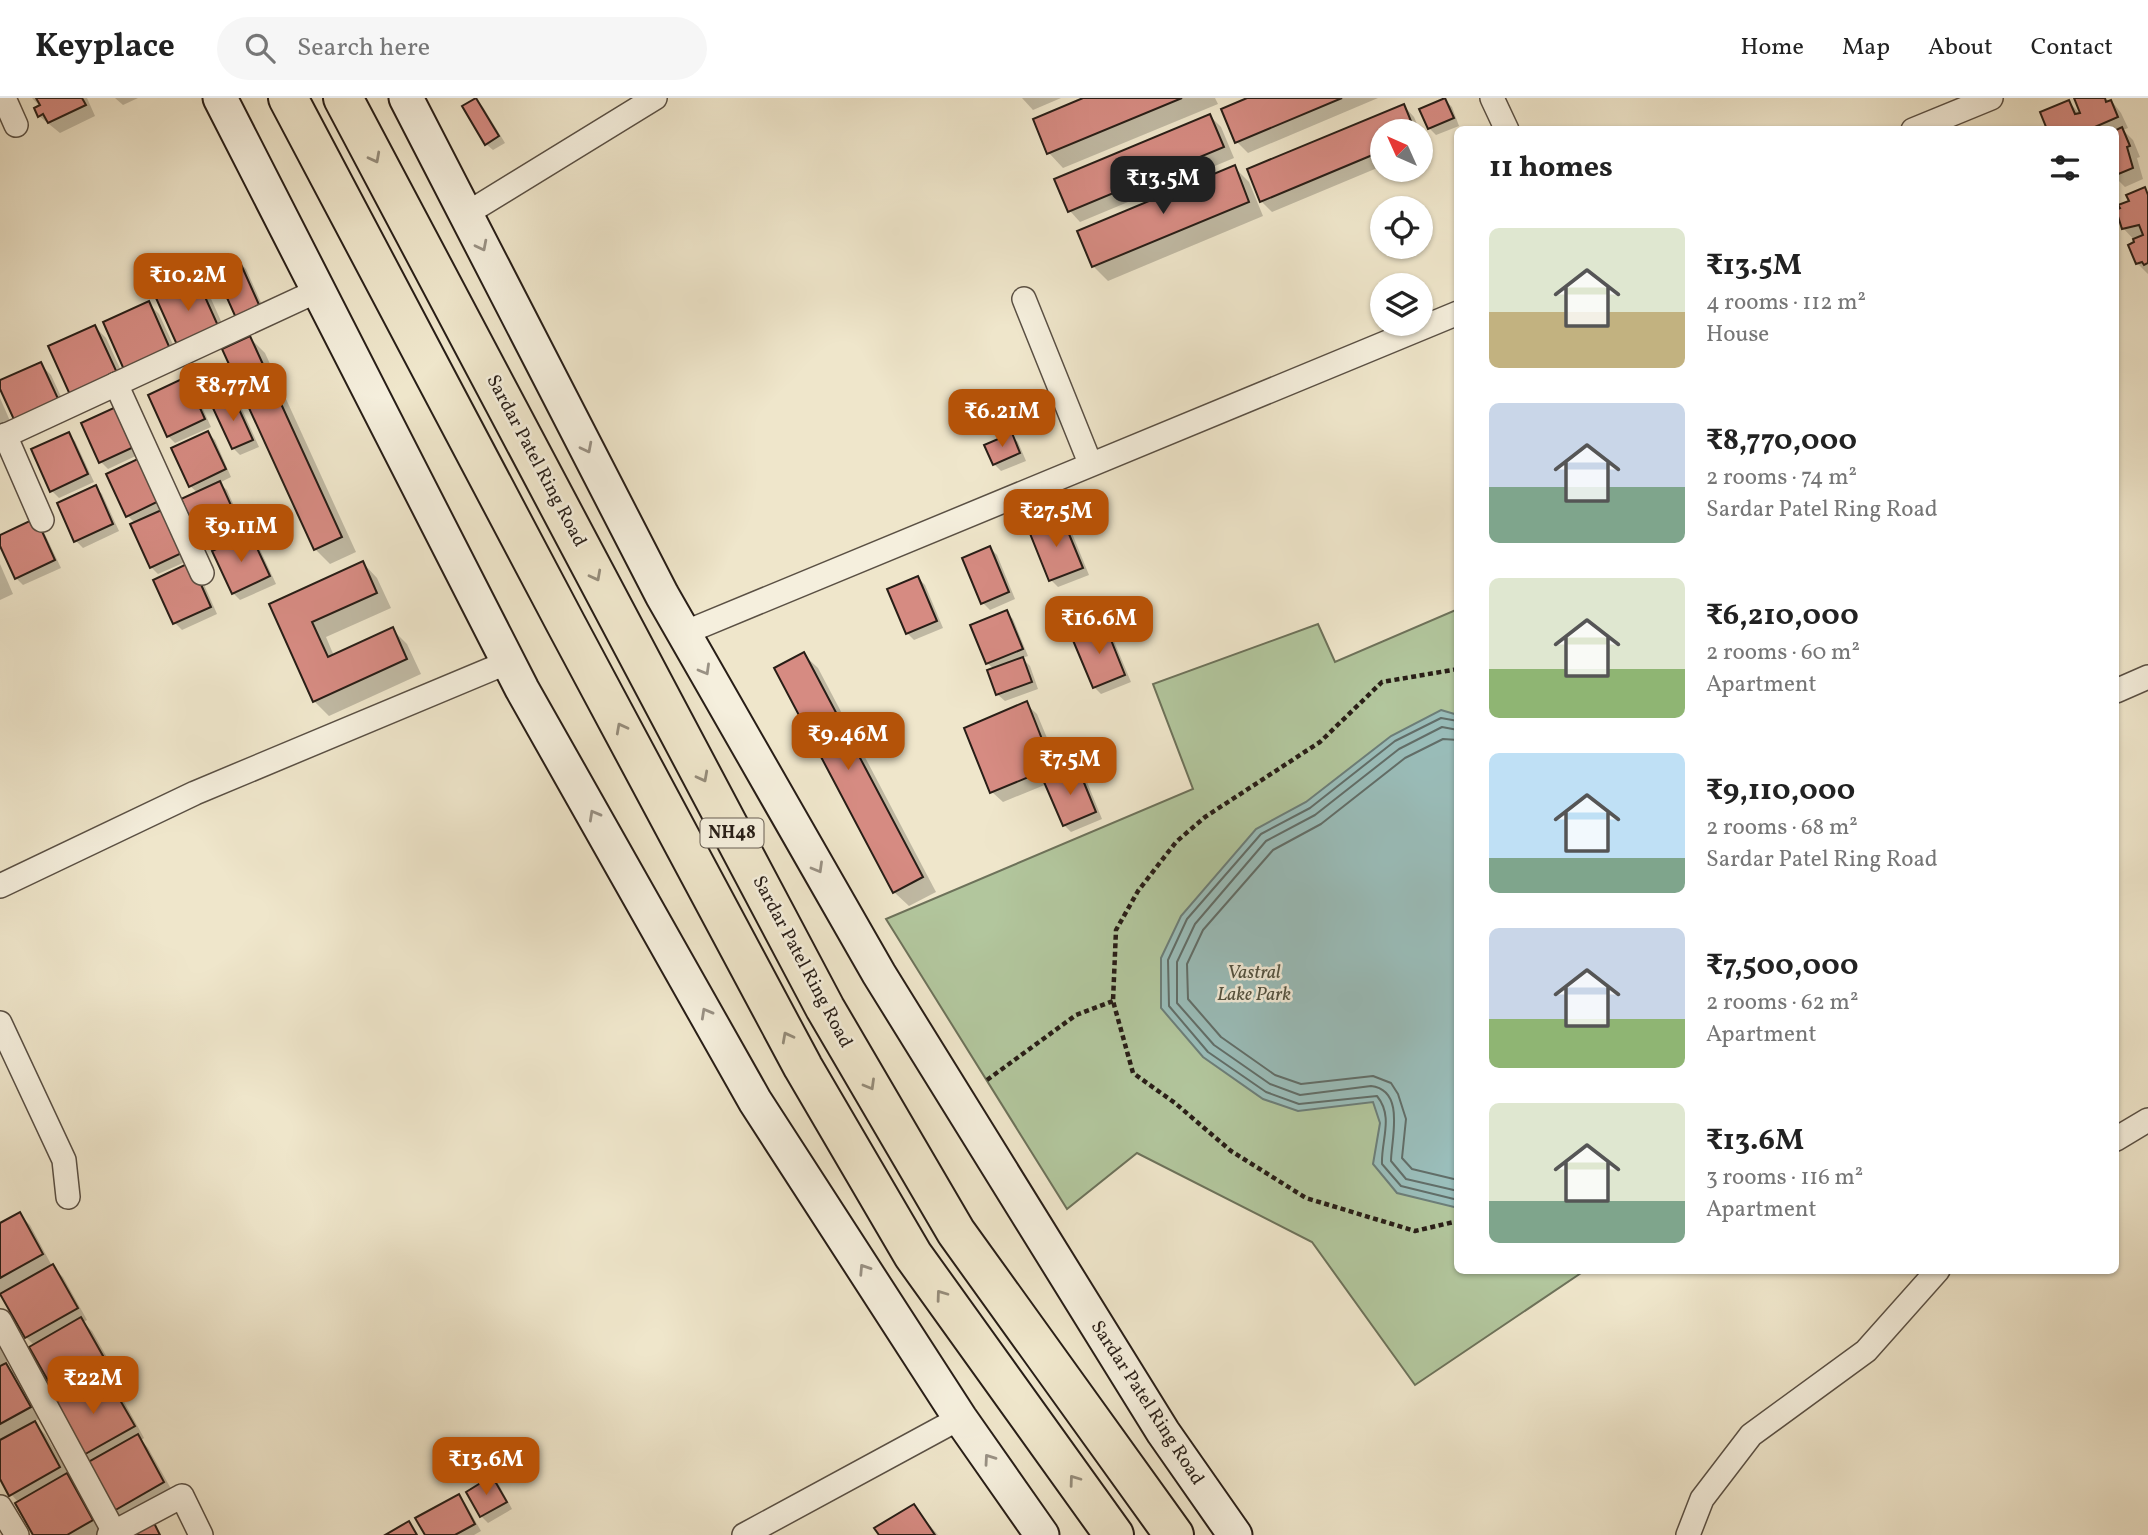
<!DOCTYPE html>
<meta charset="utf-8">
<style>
body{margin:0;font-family:Vollkorn,serif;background:#f6f6f6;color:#222;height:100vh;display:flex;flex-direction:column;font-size:26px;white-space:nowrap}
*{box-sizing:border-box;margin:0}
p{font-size:23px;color:#767676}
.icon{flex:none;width:38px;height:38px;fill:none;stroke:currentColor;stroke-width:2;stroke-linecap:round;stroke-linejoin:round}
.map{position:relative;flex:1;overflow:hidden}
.drawer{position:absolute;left:1454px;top:28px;width:665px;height:1148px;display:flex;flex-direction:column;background:#fff;border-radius:10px;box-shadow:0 2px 5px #0004}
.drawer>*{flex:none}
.needle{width:46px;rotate:315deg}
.buttons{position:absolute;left:1370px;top:21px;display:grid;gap:14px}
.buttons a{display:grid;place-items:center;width:63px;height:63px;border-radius:50%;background:#fff;box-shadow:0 2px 5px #0004;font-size:35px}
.price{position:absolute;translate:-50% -60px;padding:0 16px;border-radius:14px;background:#b45309;color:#fff;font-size:23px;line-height:46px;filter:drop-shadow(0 2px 4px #0008)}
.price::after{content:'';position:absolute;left:50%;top:42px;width:21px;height:16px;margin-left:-10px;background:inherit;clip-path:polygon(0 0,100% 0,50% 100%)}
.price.on{background:#222;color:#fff}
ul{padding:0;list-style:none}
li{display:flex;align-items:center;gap:21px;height:175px;padding:0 35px}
li span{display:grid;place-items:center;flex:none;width:196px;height:140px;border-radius:10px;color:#555}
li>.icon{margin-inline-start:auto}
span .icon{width:84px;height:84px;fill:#fffc;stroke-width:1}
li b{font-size:30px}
h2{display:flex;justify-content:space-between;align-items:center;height:84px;padding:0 35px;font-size:30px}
header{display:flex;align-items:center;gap:42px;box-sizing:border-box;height:98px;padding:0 35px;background:#fff;border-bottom:2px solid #e0e0e0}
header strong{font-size:33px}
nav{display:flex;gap:38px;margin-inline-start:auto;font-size:24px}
.search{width:490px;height:63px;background:#f6f6f6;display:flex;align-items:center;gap:18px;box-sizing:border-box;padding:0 24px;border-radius:38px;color:#767676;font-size:26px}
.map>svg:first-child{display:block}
.green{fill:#b2c69d;stroke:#6d725a;stroke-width:2}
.water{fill:#9abebb;stroke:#6c7e79;stroke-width:2}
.shadow{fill:#0003}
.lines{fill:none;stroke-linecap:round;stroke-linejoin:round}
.shore{stroke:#616e69;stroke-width:2}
.building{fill:#d68b82;stroke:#281e17;stroke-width:2}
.street-casing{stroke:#5a5044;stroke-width:26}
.secondary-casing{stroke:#281e17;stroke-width:37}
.highway-casing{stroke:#281e17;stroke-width:42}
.path{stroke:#281e17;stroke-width:4.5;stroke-dasharray:5 3.5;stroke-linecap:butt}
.street{stroke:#f5efdd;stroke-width:23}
.secondary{stroke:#f5efdd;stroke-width:33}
.highway{stroke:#efe6cb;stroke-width:38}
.oneway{stroke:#958c7a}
.oneway2{stroke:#999184}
.labels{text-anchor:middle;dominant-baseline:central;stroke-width:5;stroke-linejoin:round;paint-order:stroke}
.shield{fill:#f5efdd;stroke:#665d52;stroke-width:2}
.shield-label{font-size:18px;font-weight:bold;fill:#281e17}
.street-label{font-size:19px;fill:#281e17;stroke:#f5efdd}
.park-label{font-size:19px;font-style:italic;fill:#51503f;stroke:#f5efdd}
</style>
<header>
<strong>Keyplace</strong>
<div class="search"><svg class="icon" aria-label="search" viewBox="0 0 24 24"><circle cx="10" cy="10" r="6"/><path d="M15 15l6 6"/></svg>Search here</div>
<nav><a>Home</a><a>Map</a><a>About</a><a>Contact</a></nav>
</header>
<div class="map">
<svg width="2148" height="1437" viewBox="0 0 2148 1437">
<rect width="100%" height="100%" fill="#efe6cb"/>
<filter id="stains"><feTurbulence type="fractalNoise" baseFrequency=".00286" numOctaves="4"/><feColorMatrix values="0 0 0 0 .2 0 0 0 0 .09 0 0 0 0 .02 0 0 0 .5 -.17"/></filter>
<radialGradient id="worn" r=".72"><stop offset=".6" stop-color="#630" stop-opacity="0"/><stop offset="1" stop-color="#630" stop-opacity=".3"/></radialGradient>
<polygon class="green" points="1458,511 1458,1172 1584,1173 1415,1287 1312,1144 1137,1055 1067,1111 886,821 1193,691 1153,586 1318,526 1335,564"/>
<polygon class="water" points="1441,612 1458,617 1458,1108 1454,1109 1397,1095 1373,1066 1380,1025 1373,1004 1298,1013 1263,1001 1203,959 1161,910 1161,860 1181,818 1256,731 1306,704 1391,638"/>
<g class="shadow">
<polygon points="32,0 87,0 95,18 60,35 39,18 41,9"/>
<polygon points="115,0 138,0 123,7"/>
<polygon points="1022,0 1061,0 1033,12"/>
<polygon points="1087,0 1215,0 1218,6 1063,70 1049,55"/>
<polygon points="1252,0 1378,0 1248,55 1237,44"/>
<polygon points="2076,0 2111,2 2121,15 2128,30 2123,32 2133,42 2140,59 2137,60 2143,81 2125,89 2116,80 2116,32 2046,32 2069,4 2083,19"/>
<polygon points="476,2 483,9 505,45 493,52 486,46"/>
<polygon points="1445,2 1452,9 1459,28 1436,37 1429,30"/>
<polygon points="1404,8 1414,19 1420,33 1382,33 1382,68 1272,114 1261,103"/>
<polygon points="1210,18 1221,29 1234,60 1080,124 1070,113"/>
<polygon points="1421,35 1427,49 1421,52"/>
<polygon points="1234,69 1249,84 1263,118 1108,183 1093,168"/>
<polygon points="2144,91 2148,95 2148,176 2137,165 2137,145 2123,130 2117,114"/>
<polygon points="239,164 246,171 266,216 245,226"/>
<polygon points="197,183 208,194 229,241 190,258"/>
<polygon points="148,205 159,216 181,264 127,273"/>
<polygon points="95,229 106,240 128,288 83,309"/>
<polygon points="250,240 265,255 356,454 330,466 315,451"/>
<polygon points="40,266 51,277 69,316 0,287 0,284"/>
<polygon points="186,282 193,289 211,329 175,345 168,338"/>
<polygon points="0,300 17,339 0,346"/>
<polygon points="233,300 240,307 259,349 240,357 233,350"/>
<polygon points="125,317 142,355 108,371 101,364"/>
<polygon points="208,335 215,342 231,379 219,385 227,392 245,433 209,449 202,442 183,402 198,395 190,388"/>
<polygon points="68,336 75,343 94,384 59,400 52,393"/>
<polygon points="1011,337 1018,344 1026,363 1001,373 994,366"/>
<polygon points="143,361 192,461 158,476 151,469 136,426 127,417"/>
<polygon points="95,389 102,396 119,433 83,450 76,443"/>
<polygon points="1062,421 1069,428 1089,477 1058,489 1051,482 1031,434"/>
<polygon points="42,430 61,470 23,487 16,480 0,444 0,439"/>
<polygon points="250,438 257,445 276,486 240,502 233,495"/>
<polygon points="990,450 997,457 1015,501 990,512 983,505"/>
<polygon points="363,465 377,480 391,510 326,539 334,558 392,531 407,546 421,576 329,618 314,603 271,507"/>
<polygon points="0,466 13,496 0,502"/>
<polygon points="198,473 217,516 182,532 175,525 155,483"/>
<polygon points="918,480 925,487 943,530 914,542 907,535"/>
<polygon points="1006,514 1013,521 1028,558 1022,560 1030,568 1038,591 1005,603 997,596 994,571 987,565"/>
<polygon points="1104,529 1111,536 1131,584 1101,596 1094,589"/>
<polygon points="803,556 818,570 936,794 909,808 894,794"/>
<polygon points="1026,606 1037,616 1063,678 1078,672 1085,679 1102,721 1071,734 1064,727 1047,686 1003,704 992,694"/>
<polygon points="19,1116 30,1127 52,1168 63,1179 87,1222 83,1224 92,1233 117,1277 108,1281 116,1289 144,1340 141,1342 148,1350 174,1396 124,1424 113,1413 82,1358 64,1302 56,1294 35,1248 26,1239 0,1195 0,1127"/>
<polygon points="0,1237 13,1260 4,1265 17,1278 41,1320 33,1324 45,1336 103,1433 96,1437 35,1437 19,1405 11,1396 0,1378"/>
<polygon points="492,1381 499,1387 512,1411 488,1425 481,1418"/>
<polygon points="458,1398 465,1405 481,1433 474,1437 427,1437"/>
<polygon points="913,1408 938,1437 881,1437"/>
</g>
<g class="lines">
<g class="shore">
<path d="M1458,623L1441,620L1395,643L1310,710L1261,736L1187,821L1168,862L1169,908L1208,954L1266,994L1299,1006L1377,998C1394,1019 1381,1042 1382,1066L1401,1088L1458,1102"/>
<path d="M1458,632L1442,629L1399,651L1315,717L1266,743L1195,826L1177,864V905L1214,947L1270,986L1300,997L1371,988C1406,992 1391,1042 1391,1063L1406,1081L1458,1093"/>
<polyline points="1458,642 1443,641 1405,660 1321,726 1273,752 1203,832 1187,866 1188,901 1221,939 1275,977 1301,986 1373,978 1391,985 1398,996 1406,1021 1402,1060 1412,1071 1458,1082"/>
</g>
</g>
<g class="building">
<polygon points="36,0 82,0 86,7 48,25 43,16 38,19 34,10 40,7"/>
<polygon points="476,0 499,38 485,47 462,8"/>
<polygon points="1083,0 1182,0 1047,56 1033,21"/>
<polygon points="1247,0 1342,0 1235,45 1221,11"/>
<polygon points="1445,0 1454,20 1428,31 1419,11"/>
<polygon points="2074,0 2105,0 2106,4 2111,2 2118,19 2088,32 2044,32 2046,29 2040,14 2069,2 2075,16 2080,15"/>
<polygon points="1404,6 1415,33 1382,33 1382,53 1260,104 1247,71"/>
<polygon points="1210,16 1224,49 1068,114 1054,81"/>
<polygon points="2122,29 2130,48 2127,49 2133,70 2116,77 2116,32"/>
<polygon points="1235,67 1249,104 1092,169 1077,133"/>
<polygon points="2145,89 2148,97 2148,165 2144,167 2142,164 2136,166 2128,147 2134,144 2133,141 2143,137 2139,127 2122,131 2116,112 2120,110 2118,107 2129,103 2126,97"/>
<polygon points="239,162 260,209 236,220 215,173"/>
<polygon points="197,181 219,230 178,249 156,200"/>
<polygon points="149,203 171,253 125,274 103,224"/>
<polygon points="95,227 118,277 71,299 48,248"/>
<polygon points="250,238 342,439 314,452 222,251"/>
<polygon points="41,264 60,305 16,326 0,291 0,282"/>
<polygon points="186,279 205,321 167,339 148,297"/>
<polygon points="233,298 253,342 232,351 212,308"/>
<polygon points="118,308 136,348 99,365 81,325"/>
<polygon points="208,333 226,371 189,389 171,350"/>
<polygon points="69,334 88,376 50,394 31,351"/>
<polygon points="1012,335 1020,355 993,367 984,347"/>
<polygon points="144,358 163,401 126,419 106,376"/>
<polygon points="220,383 239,425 200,443 181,401"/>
<polygon points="96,387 113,426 74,444 57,405"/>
<polygon points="166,410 186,453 150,470 130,426"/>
<polygon points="1062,419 1083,470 1049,483 1029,433"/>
<polygon points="36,420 55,462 15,481 0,448 0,437"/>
<polygon points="250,435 270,478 232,496 212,453"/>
<polygon points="990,448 1009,494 981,506 962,460"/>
<polygon points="363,463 377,495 312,524 328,559 393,529 407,561 313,604 269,506"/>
<polygon points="191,464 211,509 173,526 153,482"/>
<polygon points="918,478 937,523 906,536 887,491"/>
<polygon points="1007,512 1023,551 986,566 970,527"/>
<polygon points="1105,527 1125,577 1093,590 1072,540"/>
<polygon points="804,554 923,779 893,795 774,570"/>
<polygon points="1023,559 1032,584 996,597 987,572"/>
<polygon points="1027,603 1053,669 990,695 964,630"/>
<polygon points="1078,670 1096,714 1063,728 1044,684"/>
<polygon points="20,1114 43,1156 0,1180 0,1125"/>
<polygon points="53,1166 78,1210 25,1240 0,1196"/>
<polygon points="81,1219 107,1265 55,1295 29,1249"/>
<polygon points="6,1265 31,1309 0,1326 0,1268"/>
<polygon points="105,1276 135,1328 80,1359 51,1307"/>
<polygon points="35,1323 60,1369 9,1398 0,1381 0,1342"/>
<polygon points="138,1336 164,1384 112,1414 85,1366"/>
<polygon points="67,1375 93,1422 67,1437 33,1437 15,1405"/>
<polygon points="492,1378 507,1404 480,1419 466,1394"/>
<polygon points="459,1396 475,1426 455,1437 425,1437 415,1420"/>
<polygon points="914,1406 935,1437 879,1437 874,1430"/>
<polygon points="153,1423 160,1437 129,1437"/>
<polygon points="409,1423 417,1437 385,1437"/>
</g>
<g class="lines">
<defs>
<g id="street">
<polyline points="4,0 16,27"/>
<polyline points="1492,0 1507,32"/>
<polyline points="1913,32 1991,0"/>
<polyline points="466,116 655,0"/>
<polyline points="1024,201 1090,365"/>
<polyline points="116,286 202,475"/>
<polyline points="5,337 42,422"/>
<polyline points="0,340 319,192"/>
<polyline points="684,535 1458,215"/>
<polyline points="2116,593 2148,579"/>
<polyline points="0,788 195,695 508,564"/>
<polyline points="0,925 64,1062 68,1099"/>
<polyline points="2116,1041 2148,1022"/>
<polyline points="0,1223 114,1434"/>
<polyline points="0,1409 17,1437"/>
<polyline points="109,1437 182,1398 201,1437"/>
<polyline points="744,1437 960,1320"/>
<polyline points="1688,1437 1702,1401 1751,1337 1866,1253 1938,1172"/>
</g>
<g id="secondary">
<polyline points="220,0 522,591 755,1003 960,1320 1042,1437"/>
<polyline points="406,0 662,497 879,876 1163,1334 1235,1437"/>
</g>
<g id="highway">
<polyline points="288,0 566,526 803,969 913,1157 1114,1437"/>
<polyline points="343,0 825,910 956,1134 1174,1437"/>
</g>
</defs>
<use href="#street" class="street-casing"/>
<use href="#secondary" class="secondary-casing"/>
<use href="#highway" class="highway-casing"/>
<g class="path">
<polyline points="1458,571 1382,584 1320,644 1205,719 1176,744 1138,793 1116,832 1113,903 1133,975 1175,1005 1231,1053 1306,1100 1415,1133 1458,1123"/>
<polyline points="987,982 1076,917 1113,903"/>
</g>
<use href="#street" class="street"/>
<use href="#secondary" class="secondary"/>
<use href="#highway" class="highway"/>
</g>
<defs><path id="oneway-chevron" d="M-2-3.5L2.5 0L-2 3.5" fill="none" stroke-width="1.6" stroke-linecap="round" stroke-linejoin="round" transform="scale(1.75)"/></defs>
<g class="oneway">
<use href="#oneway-chevron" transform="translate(375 60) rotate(62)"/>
<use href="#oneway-chevron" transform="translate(596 478) rotate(62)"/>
<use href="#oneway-chevron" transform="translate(621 630) rotate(-118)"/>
<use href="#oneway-chevron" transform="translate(703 679) rotate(62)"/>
<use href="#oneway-chevron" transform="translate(787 939) rotate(-118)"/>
<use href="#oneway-chevron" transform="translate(870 987) rotate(60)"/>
<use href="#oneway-chevron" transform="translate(941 1197) rotate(-126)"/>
<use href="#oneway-chevron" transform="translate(1074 1382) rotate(-126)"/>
</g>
<g class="oneway2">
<use href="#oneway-chevron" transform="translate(482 148) rotate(63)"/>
<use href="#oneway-chevron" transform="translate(587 350) rotate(63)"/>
<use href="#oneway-chevron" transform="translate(705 572) rotate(60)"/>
<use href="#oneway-chevron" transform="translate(594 717) rotate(-119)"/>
<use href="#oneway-chevron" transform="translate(818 770) rotate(60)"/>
<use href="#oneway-chevron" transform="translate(706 915) rotate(-119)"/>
<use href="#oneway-chevron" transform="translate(864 1171) rotate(-123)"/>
<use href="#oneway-chevron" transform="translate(989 1361) rotate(-125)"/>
</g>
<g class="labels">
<rect class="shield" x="700.5" y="720.5" width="63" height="29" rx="5"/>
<g class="shield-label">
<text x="732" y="735">NH48</text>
</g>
<g class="street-label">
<text transform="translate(536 363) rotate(62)">Sardar Patel Ring Road</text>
<text transform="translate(802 864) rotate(62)">Sardar Patel Ring Road</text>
<text transform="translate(1147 1305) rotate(57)">Sardar Patel Ring Road</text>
</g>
<g class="park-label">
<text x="1254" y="875">Vastral<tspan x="1254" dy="22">Lake Park</tspan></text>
</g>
</g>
<rect width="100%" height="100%" filter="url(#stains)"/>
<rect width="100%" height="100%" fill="url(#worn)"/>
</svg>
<div class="buttons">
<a><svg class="needle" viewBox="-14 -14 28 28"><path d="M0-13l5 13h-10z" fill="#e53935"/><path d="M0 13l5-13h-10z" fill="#767676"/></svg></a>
<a><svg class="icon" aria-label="locate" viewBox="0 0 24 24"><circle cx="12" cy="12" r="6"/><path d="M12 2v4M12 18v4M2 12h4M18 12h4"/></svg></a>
<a><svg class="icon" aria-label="layers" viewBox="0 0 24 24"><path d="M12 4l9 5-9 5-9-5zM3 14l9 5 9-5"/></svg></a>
</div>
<b class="price on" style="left:1163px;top:118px">₹13.5M</b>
<b class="price" style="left:188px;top:215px">₹10.2M</b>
<b class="price" style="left:233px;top:325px">₹8.77M</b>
<b class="price" style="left:1002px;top:351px">₹6.21M</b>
<b class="price" style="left:1056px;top:451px">₹27.5M</b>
<b class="price" style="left:241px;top:466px">₹9.11M</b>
<b class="price" style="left:1099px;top:558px">₹16.6M</b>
<b class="price" style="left:848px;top:674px">₹9.46M</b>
<b class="price" style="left:1070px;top:699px">₹7.5M</b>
<b class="price" style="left:93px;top:1318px">₹22M</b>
<b class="price" style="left:486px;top:1399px">₹13.6M</b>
<section class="drawer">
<h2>11 homes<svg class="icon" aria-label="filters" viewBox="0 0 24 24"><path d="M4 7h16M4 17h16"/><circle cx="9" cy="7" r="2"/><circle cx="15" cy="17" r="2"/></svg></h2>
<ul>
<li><span style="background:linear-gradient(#dfe7d0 60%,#c2b280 0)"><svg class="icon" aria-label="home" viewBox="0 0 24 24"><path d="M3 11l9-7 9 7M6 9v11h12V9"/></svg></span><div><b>₹13.5M</b><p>4 rooms · 112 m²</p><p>House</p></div></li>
<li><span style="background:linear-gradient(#c9d6e8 60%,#7fa58c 0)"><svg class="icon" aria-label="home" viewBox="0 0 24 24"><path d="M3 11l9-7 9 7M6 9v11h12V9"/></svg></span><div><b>₹8,770,000</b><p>2 rooms · 74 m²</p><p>Sardar Patel Ring Road</p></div></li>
<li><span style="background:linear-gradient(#dfe7d0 65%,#8fb573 0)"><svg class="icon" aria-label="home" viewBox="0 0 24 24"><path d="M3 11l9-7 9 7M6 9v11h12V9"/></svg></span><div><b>₹6,210,000</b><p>2 rooms · 60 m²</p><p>Apartment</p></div></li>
<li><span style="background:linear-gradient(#bfe0f5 75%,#7fa58c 0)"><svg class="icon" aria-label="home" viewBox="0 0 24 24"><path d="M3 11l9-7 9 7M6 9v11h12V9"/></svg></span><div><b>₹9,110,000</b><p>2 rooms · 68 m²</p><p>Sardar Patel Ring Road</p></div></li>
<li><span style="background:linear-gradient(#c9d6e8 65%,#8fb573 0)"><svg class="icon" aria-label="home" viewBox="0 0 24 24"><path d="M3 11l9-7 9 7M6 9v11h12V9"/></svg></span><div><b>₹7,500,000</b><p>2 rooms · 62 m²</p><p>Apartment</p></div></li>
<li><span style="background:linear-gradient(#dfe7d0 70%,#7fa58c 0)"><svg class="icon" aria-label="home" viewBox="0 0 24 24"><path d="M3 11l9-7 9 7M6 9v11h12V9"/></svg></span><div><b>₹13.6M</b><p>3 rooms · 116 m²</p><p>Apartment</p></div></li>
</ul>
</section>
</div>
